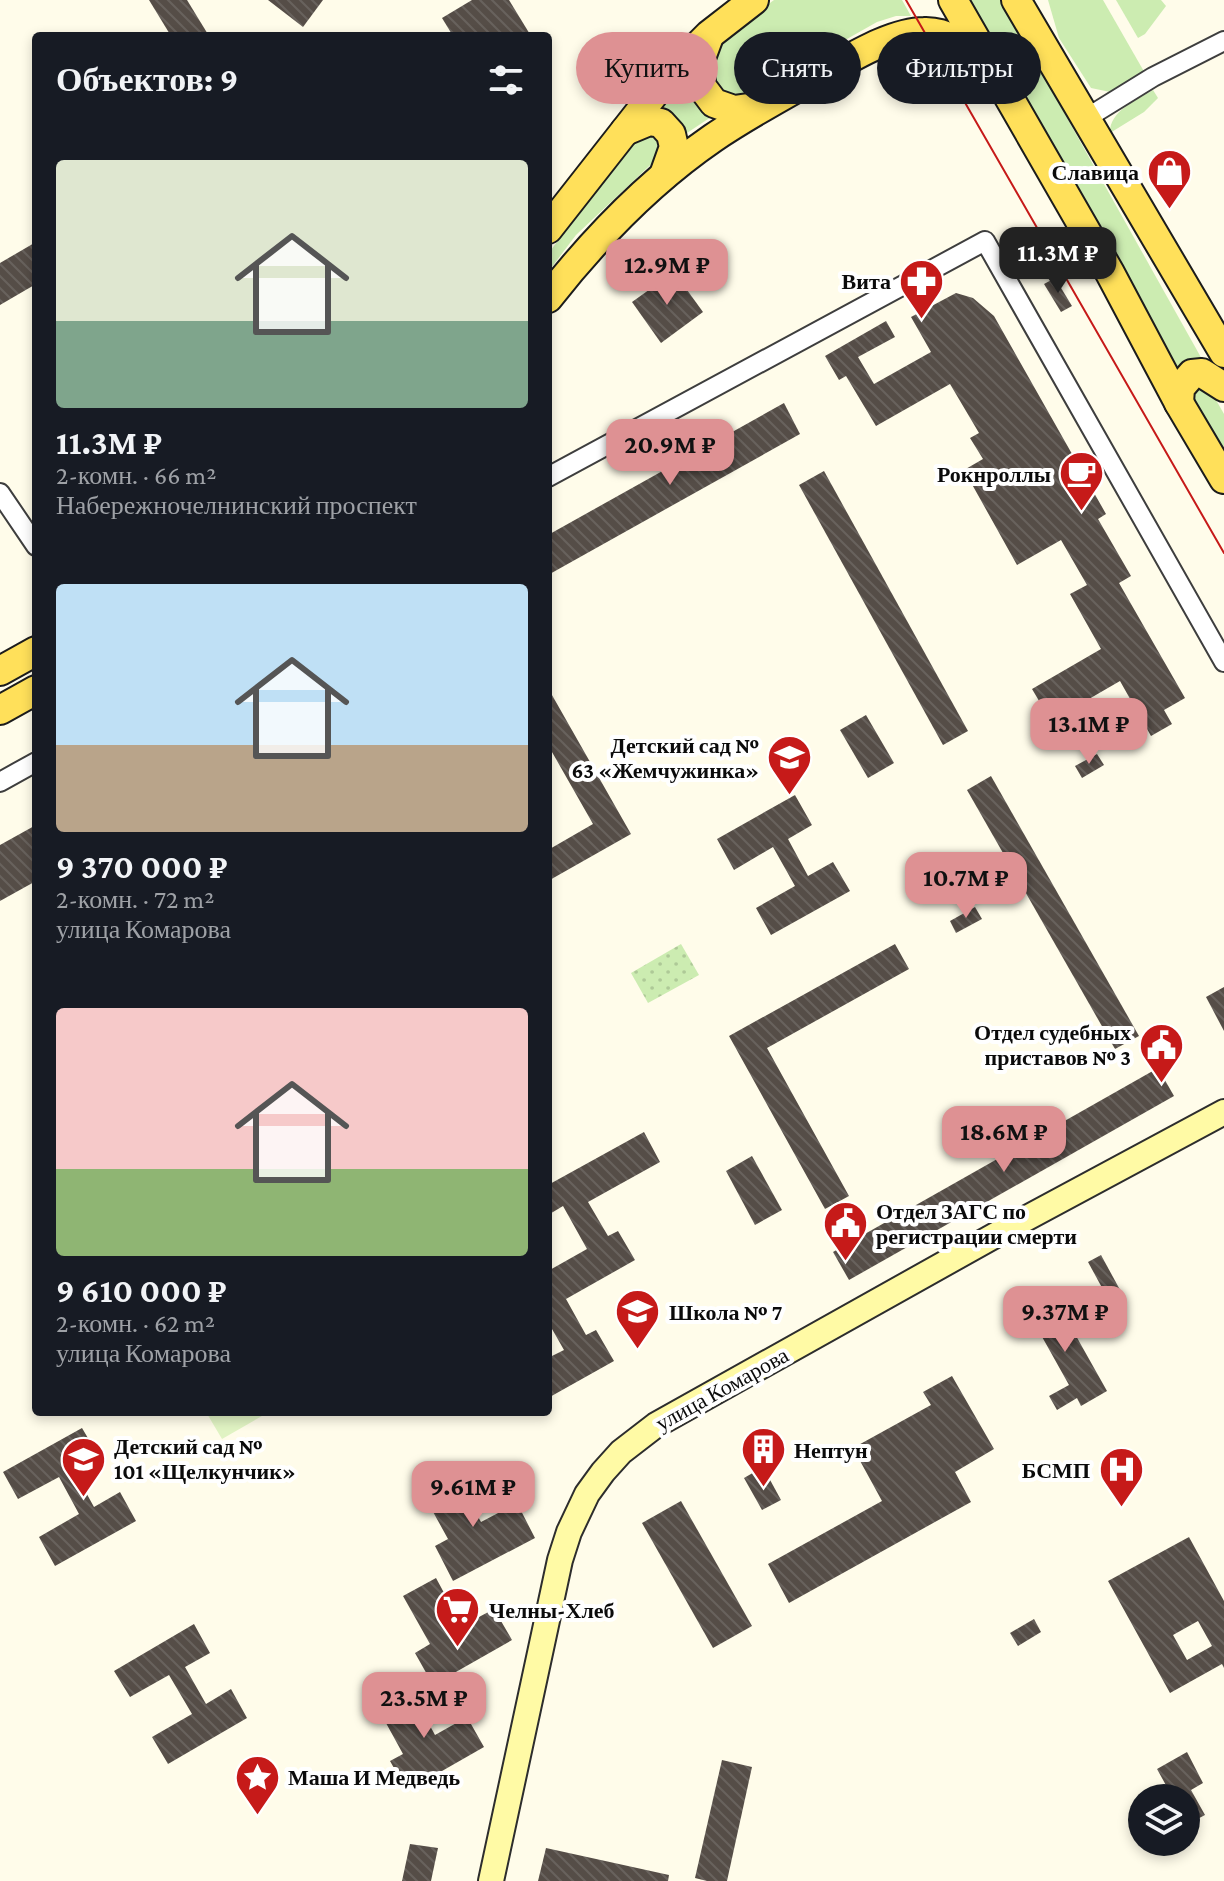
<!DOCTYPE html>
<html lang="ru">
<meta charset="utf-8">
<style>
body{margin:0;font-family:"Crimson Pro",serif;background:#20242c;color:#f1f3f6;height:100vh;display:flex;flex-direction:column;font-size:30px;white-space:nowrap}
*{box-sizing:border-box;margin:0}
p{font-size:26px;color:#9ea1a6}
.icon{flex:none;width:44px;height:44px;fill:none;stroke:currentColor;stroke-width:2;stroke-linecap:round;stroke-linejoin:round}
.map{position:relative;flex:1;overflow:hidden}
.side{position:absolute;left:32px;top:32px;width:520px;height:1384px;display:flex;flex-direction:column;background:#171b24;border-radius:8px;box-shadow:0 4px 12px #0003}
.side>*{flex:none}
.guide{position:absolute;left:576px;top:32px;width:528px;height:72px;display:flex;gap:16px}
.controls{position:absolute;left:1128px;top:1784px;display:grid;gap:16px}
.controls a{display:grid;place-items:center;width:72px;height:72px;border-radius:50%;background:#171b24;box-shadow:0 4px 12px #0003;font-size:40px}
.price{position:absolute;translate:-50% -68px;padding:0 18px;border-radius:16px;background:#de9193;color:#111;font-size:26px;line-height:52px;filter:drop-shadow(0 2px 4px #0008)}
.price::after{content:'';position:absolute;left:50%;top:48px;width:24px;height:18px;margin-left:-12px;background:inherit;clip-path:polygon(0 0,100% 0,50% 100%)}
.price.on{background:#222;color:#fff}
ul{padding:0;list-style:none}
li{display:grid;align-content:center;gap:16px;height:424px;padding:0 24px}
li span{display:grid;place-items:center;height:248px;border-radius:8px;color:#555}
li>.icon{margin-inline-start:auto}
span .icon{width:144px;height:144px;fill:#fffc;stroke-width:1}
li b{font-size:34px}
h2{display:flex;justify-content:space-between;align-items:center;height:96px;padding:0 24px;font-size:34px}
.tag{padding:0 28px;border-radius:36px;background:#171b24;box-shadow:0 4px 12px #0003;font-size:28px;line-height:72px}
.tag.on{background:#de9193;color:#111}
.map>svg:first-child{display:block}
.grass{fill:#ccecb1}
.park{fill:url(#park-dots)}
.pitch{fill:#e0f3c3}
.building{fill:url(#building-back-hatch);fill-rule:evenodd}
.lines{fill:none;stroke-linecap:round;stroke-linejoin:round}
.street-casing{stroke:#3e3e3e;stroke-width:22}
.secondary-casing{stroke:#2d2d2d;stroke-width:28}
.primary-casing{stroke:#1c1c1c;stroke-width:32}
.street{stroke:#fff;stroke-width:18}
.secondary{stroke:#fffaa5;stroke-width:24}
.primary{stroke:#ffe05a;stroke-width:28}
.tram{stroke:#c61a19;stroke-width:2}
.labels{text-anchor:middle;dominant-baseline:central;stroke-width:8;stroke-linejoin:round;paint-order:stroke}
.poi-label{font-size:22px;font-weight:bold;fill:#0b0b0b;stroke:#fff;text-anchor:end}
.street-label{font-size:22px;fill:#0b0b0b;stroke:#fff}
</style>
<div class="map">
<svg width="1224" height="1881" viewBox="0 0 1224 1881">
<defs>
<pattern id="park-dots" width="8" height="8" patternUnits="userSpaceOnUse" patternTransform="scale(2)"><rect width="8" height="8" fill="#ccecb1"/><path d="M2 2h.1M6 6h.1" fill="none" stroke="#aec997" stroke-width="1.8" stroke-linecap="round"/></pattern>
<pattern id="building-back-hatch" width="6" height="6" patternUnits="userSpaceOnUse" patternTransform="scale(2)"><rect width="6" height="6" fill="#554d47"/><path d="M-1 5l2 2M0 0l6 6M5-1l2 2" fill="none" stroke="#68625d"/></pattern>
</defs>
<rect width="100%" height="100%" fill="#fffcea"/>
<g class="grass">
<path d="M774,0H902L911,16H896L877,22L748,95C736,95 719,94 714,81C712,75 710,62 711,56C715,39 760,11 774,0Z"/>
<polygon points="966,0 1001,0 1203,361 1178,373"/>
<polygon points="1048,0 1103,0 1146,75 1115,93 1091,88 1059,38"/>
<polygon points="1116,0 1161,0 1166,6 1145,34 1138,38"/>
<path d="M689,74L717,113L684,135C680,118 673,113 656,110Z"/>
<path d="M1153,90L1158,98L1144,112L1110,133C1109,111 1137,100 1153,90Z"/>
<polygon points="641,129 658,134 663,153 576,235 548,272 548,254"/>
<polygon points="1208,386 1224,414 1224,455 1190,397 1191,389"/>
</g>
<polygon class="park" points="681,944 699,975 648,1003 631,973"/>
<polygon class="pitch" points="206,1412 269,1412 222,1439"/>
<g class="building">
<polygon points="149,0 187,0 209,36 171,36"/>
<polygon points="268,0 323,0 303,27"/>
<polygon points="472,0 509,0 531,36 453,36 442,18"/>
<polygon points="36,242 36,284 0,305 0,263"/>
<polygon points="674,272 703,312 661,343 632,302"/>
<polygon points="1055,278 1072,306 1061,312 1044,284"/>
<polygon points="956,293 973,298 994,316 1106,514 1098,519 1131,576 1119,583 1185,698 1164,710 1172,724 1151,736 1120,681 1051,721 1032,689 1101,649 1070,594 1087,585 1061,540 1017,565 964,470 983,459 970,438 979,433 950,384 876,426 846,376 839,380 825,356 886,321 895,337 858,357 874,384 931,352 911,317"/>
<polygon points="784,403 800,434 548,575 548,535"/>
<polygon points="824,471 968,731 943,745 799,485"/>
<polygon points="548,688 631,834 548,881 548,850 593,824 548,745"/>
<polygon points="866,715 894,763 868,778 840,730"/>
<polygon points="1097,754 1104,765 1082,778 1075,766"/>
<polygon points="991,776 1139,1036 1115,1049 967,790"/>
<polygon points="795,795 812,825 788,839 808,876 833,862 850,891 771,935 756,908 795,886 773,847 734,870 717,839"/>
<polygon points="36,825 36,881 0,901 0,845"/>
<polygon points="975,907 982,919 956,933 950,921"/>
<polygon points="895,944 909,969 767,1048 849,1196 825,1209 729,1036"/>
<polygon points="1224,987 1224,1031 1206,997"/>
<polygon points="1158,1068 1174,1096 849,1280 833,1252"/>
<polygon points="644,1132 660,1162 588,1202 608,1236 618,1231 635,1260 566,1299 586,1335 596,1330 614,1361 548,1398 548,1358 564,1350 548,1322 548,1271 587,1249 563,1206 548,1215 548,1185"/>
<polygon points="752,1156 782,1210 755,1225 726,1171"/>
<polygon points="1101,1255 1125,1299 1112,1306 1088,1262"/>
<polygon points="1048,1296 1058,1313 1062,1311 1107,1391 1081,1406 1077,1398 1057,1410 1049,1396 1069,1385 1036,1326 1030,1329 1020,1312"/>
<polygon points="952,1376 994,1449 955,1472 971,1502 789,1603 768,1564 882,1501 853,1448 931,1405 923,1392"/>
<polygon points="82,1428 98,1455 73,1469 94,1507 120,1492 136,1521 55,1566 39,1537 79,1514 59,1477 18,1499 3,1472"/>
<polygon points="763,1467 781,1500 762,1510 744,1478"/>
<polygon points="453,1472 481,1522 517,1503 535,1538 453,1581 435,1546 448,1539 421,1490"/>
<polygon points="681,1501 752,1626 713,1648 642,1523"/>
<path d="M1189,1537L1224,1601V1668L1222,1664L1170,1693L1108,1581ZM1198,1621L1212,1646L1187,1660L1173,1635Z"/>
<polygon points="436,1578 462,1626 494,1609 512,1640 433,1685 415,1653 430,1644 403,1596"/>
<polygon points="1034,1619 1041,1632 1018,1646 1010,1633"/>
<polygon points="194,1624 210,1653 185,1667 206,1704 231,1689 247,1718 168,1764 152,1737 192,1714 169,1675 130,1697 114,1671"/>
<polygon points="408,1685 435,1735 467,1717 484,1747 407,1791 390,1761 403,1754 375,1703"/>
<polygon points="1187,1752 1203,1783 1191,1790 1205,1815 1186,1825 1186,1798 1173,1798 1157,1769"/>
<polygon points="722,1760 752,1767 727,1881 707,1881 695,1878"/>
<polygon points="410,1844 438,1848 431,1881 402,1881"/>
<polygon points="546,1848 669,1875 668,1881 538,1881"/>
</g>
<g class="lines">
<defs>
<g id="street">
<polyline points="1085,119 1153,77 1224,41"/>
<polyline points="548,477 985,241 1224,662"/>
<polyline points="0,493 36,546"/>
<polyline points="0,782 36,762"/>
</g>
<polyline id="secondary" points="491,1881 560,1560 569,1532 587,1494 603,1472 621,1452 656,1425 1001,1232 1224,1112"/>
<g id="primary">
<polyline points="953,0 1110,273 1179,403 1224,479"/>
<polyline points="1016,0 1224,353"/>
<polyline points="708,39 698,66 702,87 714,103 734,110 762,106"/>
<polyline points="625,131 649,121 661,123 671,134 674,147 664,175"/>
<polyline points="548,229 668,76 709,35 754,0"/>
<path d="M548,298C596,237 649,182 713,138C748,114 786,94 823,73C851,58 892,32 924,32C947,31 966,46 983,60"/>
<polyline points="1179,403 1180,388 1192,374 1202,373 1224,387"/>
<polyline points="0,671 36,651"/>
<polyline points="0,710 36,690"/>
</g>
</defs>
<use href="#street" class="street-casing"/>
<use href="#secondary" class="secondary-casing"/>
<use href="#primary" class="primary-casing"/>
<use href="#street" class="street"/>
<use href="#secondary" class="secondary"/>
<use href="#primary" class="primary"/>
<polyline class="tram" points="906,0 1224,553"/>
</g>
<defs>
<symbol id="shop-pin" viewBox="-11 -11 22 30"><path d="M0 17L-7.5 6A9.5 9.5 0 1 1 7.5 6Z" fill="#c61a19" stroke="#fff"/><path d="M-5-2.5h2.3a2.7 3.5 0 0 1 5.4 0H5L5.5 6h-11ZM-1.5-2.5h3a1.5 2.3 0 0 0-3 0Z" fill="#fff"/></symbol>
<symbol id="pharmacy-pin" viewBox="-11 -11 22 30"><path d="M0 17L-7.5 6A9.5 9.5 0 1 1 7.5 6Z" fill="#c61a19" stroke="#fff"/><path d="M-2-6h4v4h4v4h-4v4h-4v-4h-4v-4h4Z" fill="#fff"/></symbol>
<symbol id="cafe-pin" viewBox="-11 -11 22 30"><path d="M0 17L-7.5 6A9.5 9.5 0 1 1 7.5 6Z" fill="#c61a19" stroke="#fff"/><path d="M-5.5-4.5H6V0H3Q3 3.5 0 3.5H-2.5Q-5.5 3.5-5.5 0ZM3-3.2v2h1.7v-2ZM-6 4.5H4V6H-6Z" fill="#fff"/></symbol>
<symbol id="school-pin" viewBox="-11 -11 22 30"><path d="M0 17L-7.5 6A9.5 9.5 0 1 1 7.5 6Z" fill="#c61a19" stroke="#fff"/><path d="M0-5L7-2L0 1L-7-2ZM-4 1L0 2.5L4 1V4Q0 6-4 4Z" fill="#fff"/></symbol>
<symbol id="civic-pin" viewBox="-11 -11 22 30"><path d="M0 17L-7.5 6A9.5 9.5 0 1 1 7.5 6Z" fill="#c61a19" stroke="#fff"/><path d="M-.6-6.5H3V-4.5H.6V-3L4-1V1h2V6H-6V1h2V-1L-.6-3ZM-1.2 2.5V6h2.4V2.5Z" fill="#fff"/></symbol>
<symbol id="building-pin" viewBox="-11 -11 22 30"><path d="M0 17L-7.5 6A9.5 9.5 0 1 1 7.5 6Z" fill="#c61a19" stroke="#fff"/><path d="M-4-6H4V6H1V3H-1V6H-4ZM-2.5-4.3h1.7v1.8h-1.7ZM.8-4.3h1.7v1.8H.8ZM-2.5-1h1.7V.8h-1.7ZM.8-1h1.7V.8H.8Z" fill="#fff"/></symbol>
<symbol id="hospital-pin" viewBox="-11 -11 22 30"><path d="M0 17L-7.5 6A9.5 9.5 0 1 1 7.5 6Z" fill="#c61a19" stroke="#fff"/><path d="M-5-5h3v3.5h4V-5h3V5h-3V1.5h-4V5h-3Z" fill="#fff"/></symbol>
<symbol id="supermarket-pin" viewBox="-11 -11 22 30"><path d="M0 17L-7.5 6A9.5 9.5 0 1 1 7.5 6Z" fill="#c61a19" stroke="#fff"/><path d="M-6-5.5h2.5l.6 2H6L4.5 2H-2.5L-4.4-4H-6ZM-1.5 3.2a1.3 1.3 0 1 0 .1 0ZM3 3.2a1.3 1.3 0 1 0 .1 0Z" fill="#fff"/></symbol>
<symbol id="sight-pin" viewBox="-11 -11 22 30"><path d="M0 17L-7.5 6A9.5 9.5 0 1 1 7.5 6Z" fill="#c61a19" stroke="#fff"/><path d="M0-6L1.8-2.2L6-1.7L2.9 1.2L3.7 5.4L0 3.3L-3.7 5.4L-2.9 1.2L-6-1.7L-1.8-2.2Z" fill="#fff"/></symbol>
</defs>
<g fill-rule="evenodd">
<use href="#shop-pin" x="1144" y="146" width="51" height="69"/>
<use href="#pharmacy-pin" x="896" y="256" width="51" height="69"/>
<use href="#cafe-pin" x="1056" y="448" width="51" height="69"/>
<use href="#school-pin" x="764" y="732" width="51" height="69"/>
<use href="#civic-pin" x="1136" y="1020" width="51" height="69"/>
<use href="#civic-pin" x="820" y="1198" width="51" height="69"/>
<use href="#school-pin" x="612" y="1286" width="51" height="69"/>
<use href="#building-pin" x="738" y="1424" width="51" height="69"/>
<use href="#school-pin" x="58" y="1434" width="51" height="69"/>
<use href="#hospital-pin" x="1096" y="1444" width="51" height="69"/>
<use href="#supermarket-pin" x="432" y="1584" width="51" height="69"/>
<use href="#sight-pin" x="232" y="1752" width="51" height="69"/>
</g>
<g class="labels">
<g class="poi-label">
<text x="1139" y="172">Славица</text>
<text x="891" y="281">Вита</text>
<text x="1051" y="474">Рокнроллы</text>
<text x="759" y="745">Детский сад №<tspan x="759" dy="25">63 «Жемчужинка»</tspan></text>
<text x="1131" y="1032">Отдел судебных<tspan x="1131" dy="25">приставов № 3</tspan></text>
<text x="876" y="1211" text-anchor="start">Отдел ЗАГС по<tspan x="876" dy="25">регистрации смерти</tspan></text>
<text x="669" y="1312" text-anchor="start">Школа № 7</text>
<text x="114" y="1446" text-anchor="start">Детский сад №<tspan x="114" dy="25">101 «Щелкунчик»</tspan></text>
<text x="794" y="1450" text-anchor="start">Нептун</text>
<text x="1090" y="1470">БСМП</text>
<text x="489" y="1610" text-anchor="start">Челны-Хлеб</text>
<text x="288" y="1777" text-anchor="start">Маша И Медведь</text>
</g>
<g class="street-label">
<text transform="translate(722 1389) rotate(-29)">улица Комарова</text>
</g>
</g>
</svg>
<div class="controls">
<a><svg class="icon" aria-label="layers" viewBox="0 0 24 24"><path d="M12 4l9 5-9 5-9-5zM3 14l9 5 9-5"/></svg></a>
</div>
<b class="price on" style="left:1058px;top:295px">11.3M ₽</b>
<b class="price" style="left:667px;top:307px">12.9M ₽</b>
<b class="price" style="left:670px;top:487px">20.9M ₽</b>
<b class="price" style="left:1089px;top:766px">13.1M ₽</b>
<b class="price" style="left:966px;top:920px">10.7M ₽</b>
<b class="price" style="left:1004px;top:1174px">18.6M ₽</b>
<b class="price" style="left:1065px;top:1354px">9.37M ₽</b>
<b class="price" style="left:473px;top:1529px">9.61M ₽</b>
<b class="price" style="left:424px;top:1740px">23.5M ₽</b>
<div class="guide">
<a class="tag on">Купить</a>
<a class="tag">Снять</a>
<a class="tag">Фильтры</a>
</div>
<section class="side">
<h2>Объектов: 9<svg class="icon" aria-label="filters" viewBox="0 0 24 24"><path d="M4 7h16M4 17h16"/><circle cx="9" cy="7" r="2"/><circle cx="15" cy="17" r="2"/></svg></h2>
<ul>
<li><span style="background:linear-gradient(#dfe7d0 65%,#7fa58c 0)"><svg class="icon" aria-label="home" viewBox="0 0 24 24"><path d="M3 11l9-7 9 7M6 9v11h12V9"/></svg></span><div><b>11.3M ₽</b><p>2-комн. · 66 m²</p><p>Набережночелнинский проспект</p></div></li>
<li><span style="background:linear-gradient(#bfe0f5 65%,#b9a48a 0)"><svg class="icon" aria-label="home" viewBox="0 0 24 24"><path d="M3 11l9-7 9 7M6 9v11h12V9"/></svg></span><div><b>9 370 000 ₽</b><p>2-комн. · 72 m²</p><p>улица Комарова</p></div></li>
<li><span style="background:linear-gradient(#f6c9c9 65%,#8fb573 0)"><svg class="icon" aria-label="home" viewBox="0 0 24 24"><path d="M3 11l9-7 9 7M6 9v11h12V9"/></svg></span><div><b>9 610 000 ₽</b><p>2-комн. · 62 m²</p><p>улица Комарова</p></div></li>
</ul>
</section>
</div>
